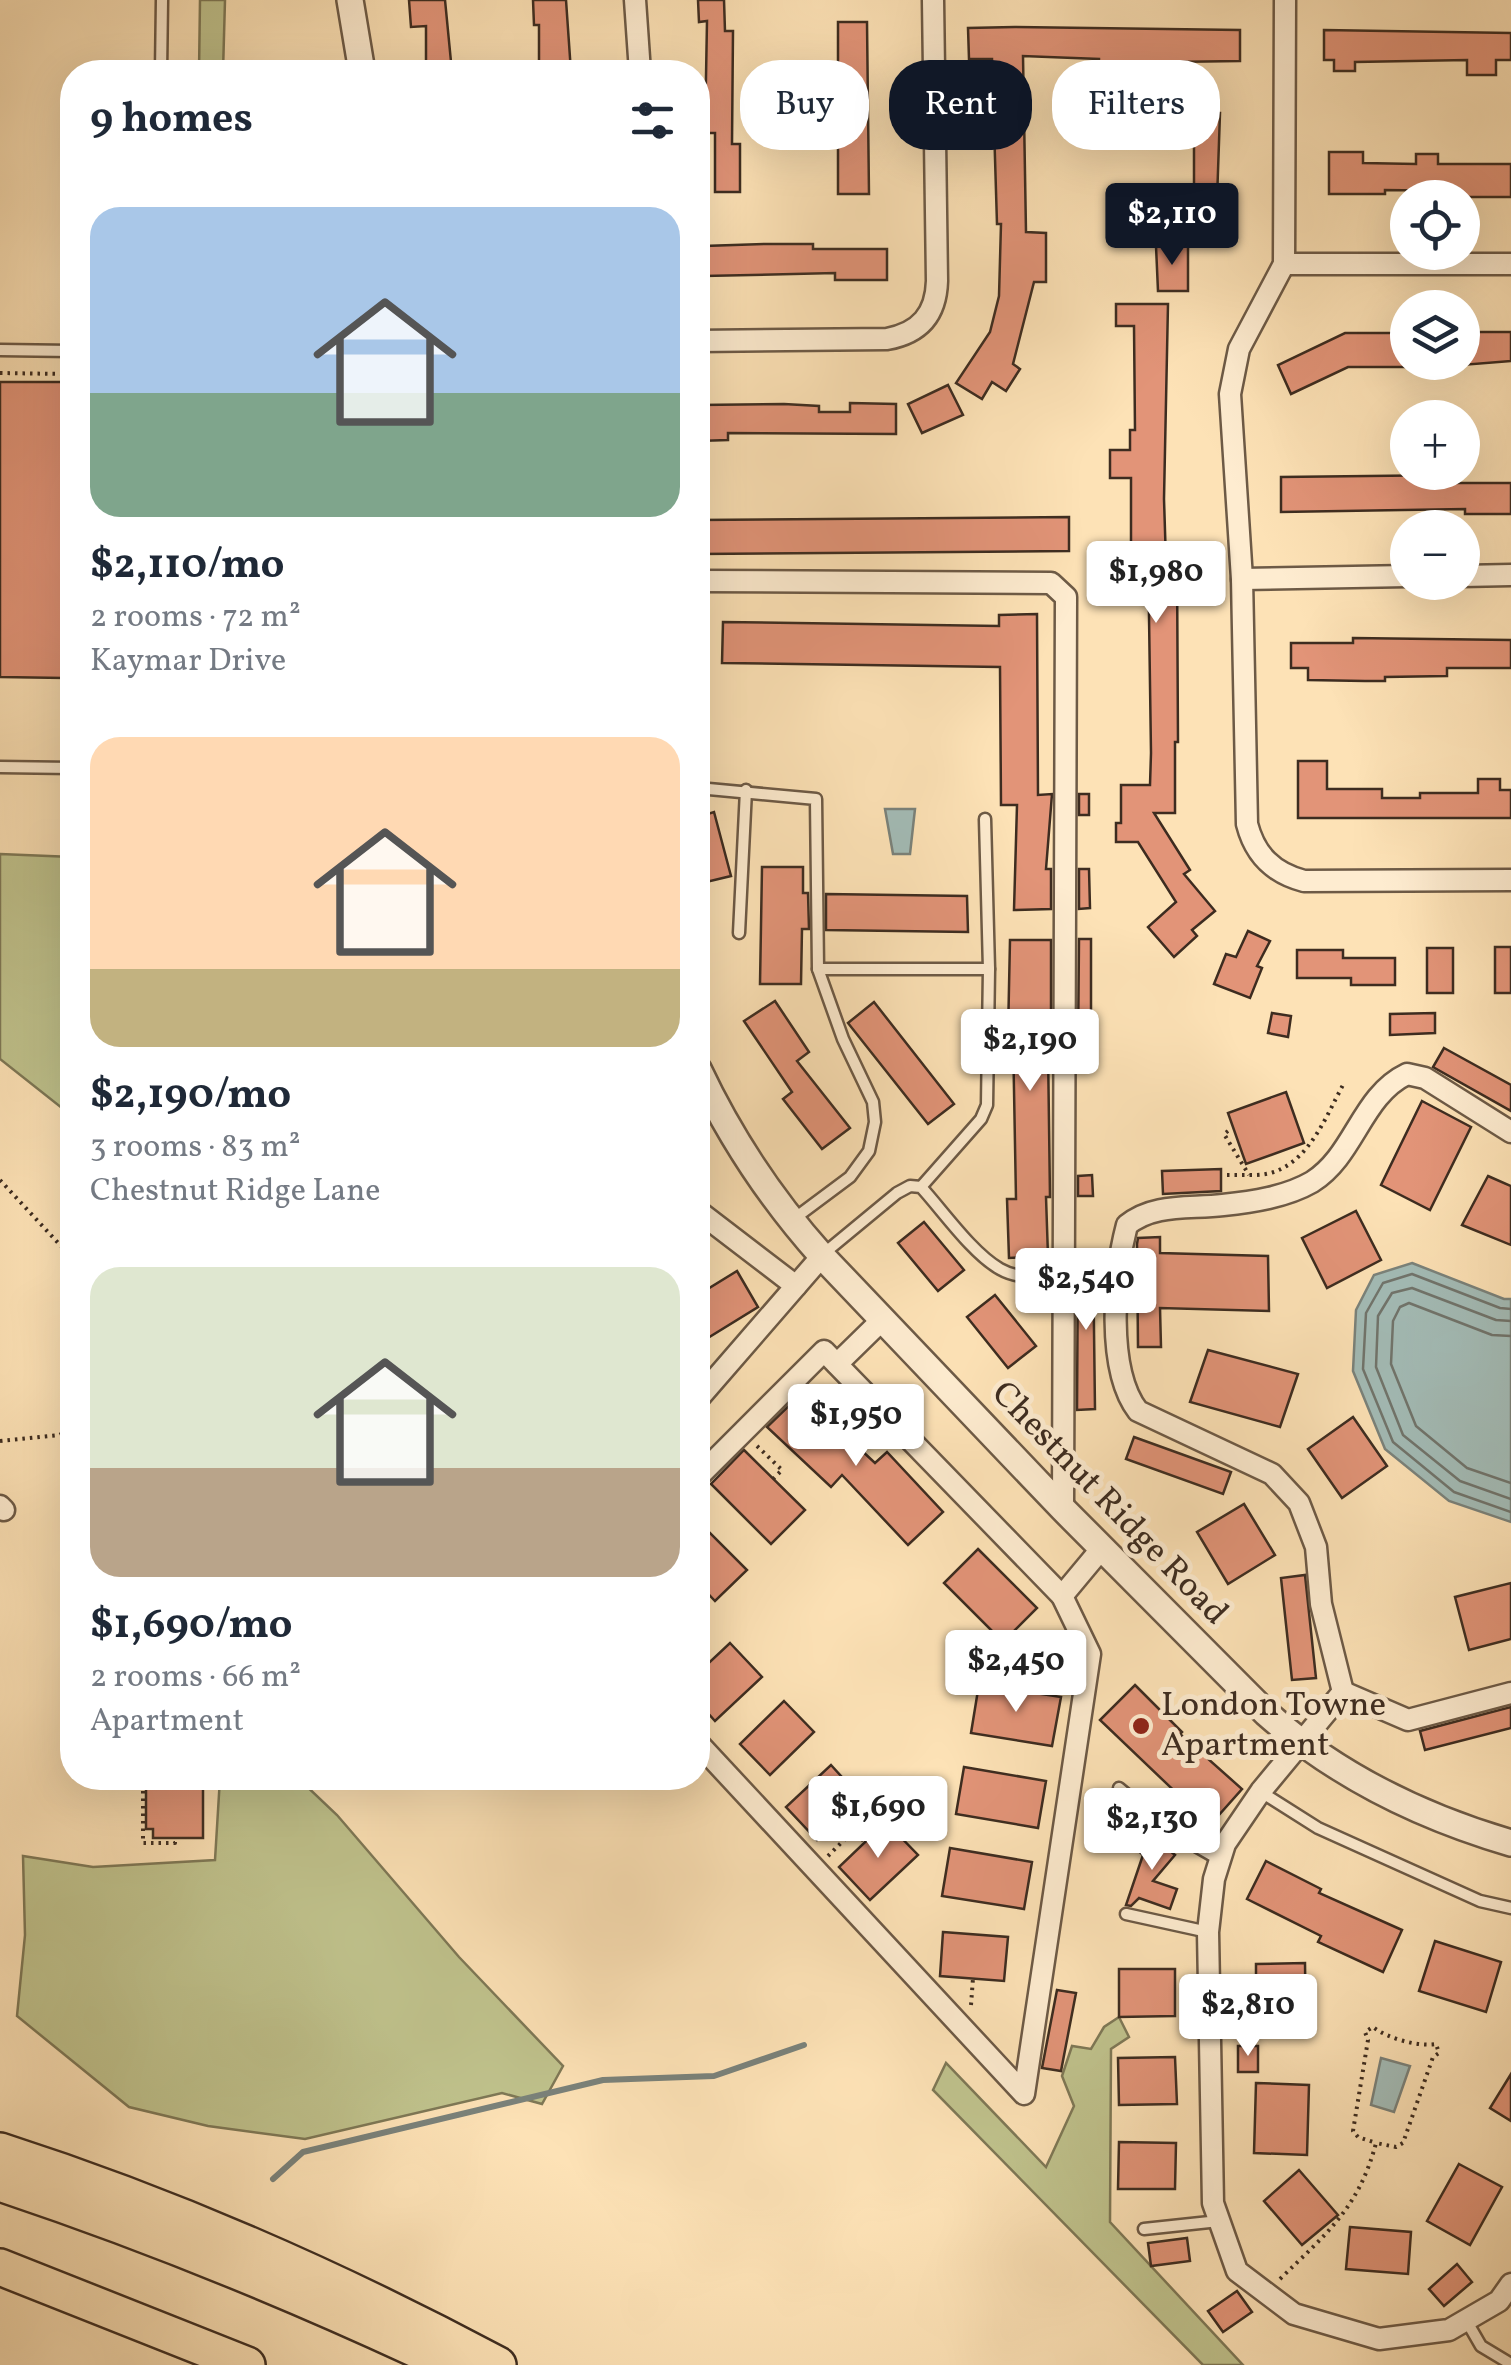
<!DOCTYPE html>
<meta charset="utf-8">
<style>
body{margin:0;font-family:Vollkorn,serif;background:#f2f2f3;color:#1f2937;height:100vh;display:flex;flex-direction:column;font-size:38px;white-space:nowrap}
*{box-sizing:border-box;margin:0}
p{font-size:32px;color:#747a83}
.icon{flex:none;width:55px;height:55px;fill:none;stroke:currentColor;stroke-width:2;stroke-linecap:round;stroke-linejoin:round}
.map{position:relative;flex:1;overflow:hidden}
.sheet{position:absolute;left:60px;top:60px;width:650px;height:1730px;display:flex;flex-direction:column;background:#fff;border-radius:40px;box-shadow:0 10px 40px #0002}
.sheet>*{flex:none}
.top-card{position:absolute;left:740px;top:60px;width:620px;height:90px;display:flex;gap:20px}
.buttons{position:absolute;left:1390px;top:180px;display:grid;gap:20px}
.buttons a{display:grid;place-items:center;width:90px;height:90px;border-radius:50%;background:#fff;box-shadow:0 10px 40px #0002;font-size:50px}
.price{position:absolute;translate:-50% -85px;padding:0 22px;border-radius:10px;background:#fff;color:#222;font-size:32px;line-height:65px;filter:drop-shadow(0 2px 5px #0008)}
.price::after{content:'';position:absolute;left:50%;top:60px;width:30px;height:22px;margin-left:-15px;background:inherit;clip-path:polygon(0 0,100% 0,50% 100%)}
.price.current{background:#111827;color:#fff}
ul{padding:0;list-style:none}
li{display:grid;align-content:center;gap:20px;height:530px;padding:0 30px}
li span{display:grid;place-items:center;height:310px;border-radius:30px;color:#555}
li>.icon{margin-inline-start:auto}
span .icon{width:180px;height:180px;fill:#fffc;stroke-width:1}
li b{font-size:42px}
h2{display:flex;justify-content:space-between;align-items:center;height:120px;padding:0 30px;font-size:42px}
.tag{padding:0 35px;border-radius:40px;background:#fff;box-shadow:0 10px 40px #0002;font-size:35px;line-height:90px}
.tag.current{background:#111827;color:#fff}
.map>svg:first-child{display:block}
.green{fill:#c0c38d;stroke:#7e7856;stroke-width:2.5}
.water{fill:#a3bcb7;stroke:#7a827b;stroke-width:2.5}
.lines{fill:none;stroke-linecap:round;stroke-linejoin:round}
.shore{stroke:#70746c;stroke-width:2.5}
.stream{stroke:#7a827b;stroke-width:6}
.building{fill:#e29478;stroke:#3d2c20;stroke-width:2.5}
.service-casing{stroke:#6d5a46;stroke-width:15}
.minor-casing{stroke:#6d5a46;stroke-width:25}
.tertiary-casing{stroke:#6d5a46;stroke-width:30}
.motorway-casing{stroke:#3d2c20;stroke-width:40}
.path{stroke:#3d2c20;stroke-width:4;stroke-dasharray:2.5 5;stroke-linecap:butt}
.service{stroke:#feecd0;stroke-width:10}
.minor{stroke:#feecd0;stroke-width:20}
.tertiary{stroke:#feecd0;stroke-width:25}
.motorway{stroke:#fde2b6;stroke-width:35}
.poi-dot{fill:#8f2418;stroke:#feecd0;stroke-width:4}
.labels{text-anchor:middle;dominant-baseline:central;stroke-width:10;stroke-linejoin:round;paint-order:stroke}
.street-label{font-size:35px;fill:#3d2c20;stroke:#feecd0}
.poi-label{font-size:35px;fill:#3d2c20;stroke:#feecd0;text-anchor:start}
</style>
<div class="map">
<svg width="1511" height="2365" viewBox="0 0 1511 2365">
<rect width="100%" height="100%" fill="#fde2b6"/>
<filter id="stains"><feTurbulence type="fractalNoise" baseFrequency=".002" numOctaves="4"/><feColorMatrix values="0 0 0 0 .2 0 0 0 0 .09 0 0 0 0 .02 0 0 0 .5 -.17"/></filter>
<radialGradient id="worn" r=".72"><stop offset=".6" stop-color="#630" stop-opacity="0"/><stop offset="1" stop-color="#630" stop-opacity=".3"/></radialGradient>
<g class="green">
<polygon points="200,0 225,0 223,72 199,72"/>
<polygon points="0,854 72,857 72,1116 0,1059"/>
<polygon points="220,1778 298,1778 337,1815 459,1957 563,2066 542,2104 502,2093 305,2139 208,2126 129,2107 17,2016 25,1935 23,1856 93,1867 215,1860"/>
<polygon points="1119,2017 1129,2037 1111,2049 1110,2222 1243,2365 1203,2365 933,2090 946,2063 1046,2167 1074,2106 1062,2076 1072,2046 1091,2049 1104,2027"/>
</g>
<g class="water">
<polygon points="885,809 915,809 910,854 893,854"/>
<polygon points="1412,1263 1504,1299 1511,1299 1511,1522 1449,1501 1385,1449 1353,1371 1356,1310 1374,1275"/>
<polygon points="1381,2058 1410,2066 1394,2112 1371,2105"/>
</g>
<g class="lines">
<g class="shore">
<polyline points="1511,1309 1500,1308 1412,1274 1383,1283 1366,1313 1363,1369 1393,1442 1454,1492 1511,1512"/>
<polyline points="1511,1321 1496,1320 1412,1288 1392,1293 1378,1316 1376,1367 1403,1435 1460,1481 1511,1499"/>
<polyline points="1511,1336 1492,1335 1409,1303 1400,1307 1393,1321 1391,1364 1416,1426 1467,1468 1511,1483"/>
</g>
<polyline class="stream" points="273,2179 303,2152 603,2080 714,2076 804,2045"/>
</g>
<g class="building">
<polygon points="409,0 445,0 452,72 426,72 426,26 411,27"/>
<polygon points="533,0 566,0 571,72 539,72 539,25 534,25"/>
<polygon points="698,0 724,0 725,31 733,31 732,144 740,144 740,192 715,192 715,133 705,133 707,21 699,22"/>
<polygon points="838,22 867,22 869,194 838,194"/>
<polygon points="1015,27 1240,30 1240,61 1099,63 1099,59 1023,56 1026,232 1046,233 1046,282 1034,282 1013,364 1020,369 1006,391 992,382 982,399 956,383 990,332 999,296 1001,224 997,224 992,59 969,59 968,28"/>
<polygon points="1324,30 1511,33 1511,60 1496,60 1496,75 1467,75 1467,60 1355,62 1355,71 1334,71 1334,60 1324,60"/>
<polygon points="1183,113 1220,113 1216,229 1183,229 1183,186 1194,186 1194,134 1183,134"/>
<polygon points="1329,152 1363,152 1363,163 1416,164 1416,154 1438,154 1438,164 1511,164 1511,197 1460,197 1460,191 1385,190 1385,194 1329,194"/>
<polygon points="765,244 813,244 813,249 887,249 887,280 835,280 835,273 704,276 704,246"/>
<polygon points="1156,246 1188,246 1188,291 1158,291"/>
<polygon points="1116,304 1168,304 1164,499 1166,562 1177,562 1178,742 1175,742 1175,813 1154,813 1190,870 1184,874 1215,911 1192,930 1197,936 1174,957 1148,927 1176,902 1138,842 1116,842 1116,823 1121,823 1121,785 1150,785 1151,753 1148,547 1131,547 1131,478 1110,478 1110,450 1130,450 1130,430 1135,430 1134,326 1116,326"/>
<polygon points="1462,332 1511,332 1511,361 1462,365"/>
<polygon points="1345,333 1408,333 1408,367 1348,367 1291,394 1278,365"/>
<polygon points="0,382 66,382 64,678 0,677"/>
<polygon points="948,385 963,415 922,433 908,404"/>
<polygon points="850,403 896,404 896,434 728,433 728,440 698,441 698,405 784,404 819,406 819,412 850,412"/>
<polygon points="1455,475 1455,483 1511,483 1511,514 1465,514 1465,509 1281,512 1281,477"/>
<polygon points="1069,517 1069,551 698,554 698,520"/>
<polygon points="1037,614 1038,795 1052,794 1046,869 1051,869 1051,909 1014,910 1017,805 1001,805 1000,667 722,663 723,622 999,626 999,615"/>
<polygon points="1353,638 1511,640 1511,668 1447,668 1447,676 1385,677 1385,681 1365,681 1308,680 1308,668 1291,668 1291,643 1353,643"/>
<polygon points="1298,761 1327,761 1327,789 1382,789 1382,798 1420,798 1420,793 1478,793 1478,779 1500,779 1500,790 1511,790 1511,818 1298,818"/>
<rect x="1079" y="794" width="10" height="21"/>
<polygon points="714,812 731,876 698,884 698,817"/>
<polygon points="762,867 803,867 803,893 808,893 809,929 802,929 801,984 760,984"/>
<polygon points="1079,869 1089,869 1090,908 1079,909"/>
<polygon points="826,894 967,896 968,932 826,930"/>
<polygon points="1248,931 1270,941 1257,966 1262,968 1250,998 1214,984 1226,954 1236,957"/>
<polygon points="1079,939 1091,939 1091,1049 1078,1049"/>
<polygon points="1010,940 1051,940 1051,1049 1048,1049 1050,1197 1046,1197 1048,1256 1009,1258 1007,1199 1016,1199 1013,1035 1008,1035"/>
<rect x="1495" y="947" width="16" height="46"/>
<rect x="1427" y="948" width="26" height="45"/>
<polygon points="1297,950 1343,950 1343,958 1395,958 1395,985 1351,985 1351,978 1297,978"/>
<polygon points="775,1001 809,1052 797,1061 850,1128 822,1149 783,1099 792,1092 744,1021"/>
<polygon points="874,1002 954,1104 928,1124 848,1023"/>
<polygon points="1272,1013 1291,1016 1288,1037 1268,1033"/>
<polygon points="1435,1013 1435,1033 1390,1035 1390,1014"/>
<polygon points="1444,1048 1511,1085 1511,1111 1433,1067"/>
<polygon points="1286,1092 1304,1143 1246,1164 1228,1113"/>
<polygon points="1422,1101 1471,1127 1430,1210 1381,1185"/>
<polygon points="1221,1169 1221,1191 1163,1194 1162,1171"/>
<polygon points="1092,1175 1093,1196 1078,1196 1078,1176"/>
<polygon points="1488,1176 1511,1186 1511,1245 1462,1225"/>
<polygon points="1356,1211 1381,1260 1327,1288 1302,1238"/>
<polygon points="924,1222 964,1270 938,1291 898,1243"/>
<polygon points="1160,1237 1160,1253 1268,1256 1269,1311 1160,1308 1161,1347 1138,1347 1137,1244 1138,1238"/>
<polygon points="1093,1251 1095,1409 1077,1410 1078,1252"/>
<polygon points="737,1271 758,1307 698,1344 698,1295"/>
<polygon points="995,1295 1036,1346 1008,1368 967,1317"/>
<polygon points="1208,1350 1298,1374 1280,1427 1190,1402"/>
<polygon points="801,1394 875,1463 887,1452 943,1512 908,1545 842,1475 831,1487 767,1427"/>
<polygon points="1353,1417 1387,1466 1342,1498 1308,1449"/>
<polygon points="1134,1437 1231,1472 1223,1494 1126,1459"/>
<polygon points="744,1450 805,1510 771,1544 711,1484"/>
<polygon points="1244,1504 1275,1555 1228,1584 1197,1532"/>
<polygon points="698,1521 747,1570 715,1601 698,1583"/>
<polygon points="978,1549 1037,1608 1003,1642 944,1583"/>
<polygon points="1305,1575 1316,1678 1292,1680 1281,1578"/>
<polygon points="1511,1583 1511,1639 1469,1650 1455,1597"/>
<polygon points="730,1643 762,1677 715,1721 698,1702 698,1673"/>
<polygon points="979,1684 1061,1697 1052,1746 971,1733"/>
<polygon points="1135,1685 1182,1732 1180,1734 1242,1789 1210,1825 1100,1720"/>
<polygon points="784,1701 814,1732 770,1775 740,1744"/>
<polygon points="1511,1707 1511,1728 1425,1750 1420,1731"/>
<polygon points="831,1765 861,1798 817,1840 786,1807"/>
<polygon points="964,1767 1046,1781 1038,1828 956,1814"/>
<polygon points="146,1778 203,1778 203,1838 153,1838 153,1829 146,1829"/>
<polygon points="886,1822 918,1855 870,1900 839,1867"/>
<polygon points="1145,1830 1175,1855 1153,1881 1177,1889 1170,1909 1139,1898 1131,1906 1126,1905 1143,1855 1132,1845"/>
<polygon points="950,1848 1032,1862 1024,1909 942,1896"/>
<polygon points="1266,1861 1321,1889 1319,1893 1402,1930 1383,1972 1318,1942 1321,1936 1247,1899"/>
<polygon points="943,1932 1008,1937 1004,1981 940,1976"/>
<polygon points="1435,1941 1501,1962 1486,2012 1419,1991"/>
<polygon points="1305,1963 1306,2037 1256,2037 1256,1964"/>
<polygon points="1119,1969 1175,1969 1175,2016 1119,2017"/>
<polygon points="1057,1990 1076,1993 1061,2071 1042,2068"/>
<rect x="1238" y="2046" width="20" height="26"/>
<polygon points="1175,2057 1177,2104 1119,2105 1118,2058"/>
<polygon points="1511,2074 1511,2121 1490,2108"/>
<polygon points="1256,2083 1309,2085 1307,2155 1254,2153"/>
<polygon points="1119,2142 1176,2143 1175,2189 1118,2189"/>
<polygon points="1459,2164 1502,2187 1470,2245 1427,2221"/>
<polygon points="1299,2170 1338,2215 1302,2245 1264,2201"/>
<polygon points="1350,2227 1411,2232 1408,2274 1346,2269"/>
<polygon points="1187,2238 1190,2261 1151,2266 1148,2243"/>
<polygon points="1457,2264 1472,2282 1444,2306 1429,2289"/>
<polygon points="1237,2291 1252,2312 1223,2332 1208,2311"/>
</g>
<g class="lines">
<defs>
<g id="service">
<polyline points="161,72 162,0"/>
<polyline points="0,350 72,351"/>
<polyline points="0,767 72,768"/>
<polyline points="698,788 816,799 818,969 843,1039 873,1102 875,1122 869,1151 850,1177 791,1221"/>
<polyline points="985,819 989,969"/>
<polyline points="739,933 746,790"/>
<polyline points="818,969 989,969 987,1105 981,1119 921,1187"/>
<path d="M822,1255L897,1193L910,1186L921,1187C943,1211 972,1253 1000,1269C1019,1280 1043,1277 1064,1277"/>
<polyline points="1119,1788 1173,1833 1220,1860"/>
<polyline points="1261,1792 1318,1828 1480,1901 1511,1908"/>
<polyline points="1126,1914 1208,1932"/>
<polyline points="1144,2229 1219,2221"/>
<polyline points="1466,2320 1481,2346 1511,2364"/>
</g>
<g id="minor">
<polyline points="635,0 640,72"/>
<path d="M1285,0L1284,264L1239,349L1230,394L1242,579L1247,824C1255,855 1273,873 1304,881L1511,880"/>
<polyline points="1284,264 1511,264"/>
<path d="M698,341L887,339C920,333 936,314 937,281L933,0"/>
<polyline points="1462,576 1511,575"/>
<polyline points="1242,579 1408,576"/>
<polyline points="698,581 1051,583 1066,597 1063,1509"/>
<polyline points="698,1211 796,1286"/>
<polyline points="837,1364 882,1320"/>
<polyline points="698,1399 822,1256"/>
<polyline points="698,1477 824,1351 1062,1596 1090,1654 1024,2094 698,1743"/>
<polyline points="0,1506 4,1510"/>
<polyline points="1062,1596 1102,1548"/>
<path d="M1343,1692L1321,1604L1316,1547L1299,1503L1272,1474L1138,1411C1106,1370 1114,1274 1127,1225C1154,1203 1189,1209 1223,1205C1252,1202 1286,1197 1312,1182C1355,1155 1361,1096 1407,1074L1425,1078L1511,1132"/>
<polyline points="1511,1693 1408,1720 1343,1692 1261,1791 1225,1844 1214,1879 1208,1932 1213,2203 1237,2271 1294,2314 1379,2339 1449,2330 1499,2301 1511,2284"/>
</g>
<g id="tertiary">
<polyline points="350,0 362,72"/>
<path d="M698,1069C730,1137 771,1199 822,1256L1063,1509L1266,1713C1336,1775 1422,1817 1511,1843"/>
</g>
<g id="motorway">
<path d="M0,2151C171,2206 339,2280 498,2365"/>
<path d="M0,2183C153,2234 304,2296 450,2365"/>
<polyline points="0,2267 247,2365"/>
</g>
</defs>
<use href="#service" class="service-casing"/>
<use href="#minor" class="minor-casing"/>
<use href="#tertiary" class="tertiary-casing"/>
<use href="#motorway" class="motorway-casing"/>
<g class="path">
<polyline points="0,373 63,374"/>
<polyline points="1228,1131 1224,1134 1249,1175"/>
<polyline points="1227,1175 1257,1175"/>
<path d="M1257,1175C1305,1173 1324,1120 1343,1085"/>
<polyline points="0,1180 72,1258"/>
<polyline points="828,1420 847,1402"/>
<polyline points="0,1441 59,1435 72,1429"/>
<polyline points="757,1446 782,1470 773,1479"/>
<polyline points="68,1620 72,1634"/>
<polyline points="1024,1691 1031,1663 1048,1652"/>
<polyline points="126,1778 126,1784 143,1784 143,1843 175,1843 175,1838"/>
<polyline points="840,1818 865,1842"/>
<polyline points="828,1856 853,1831"/>
<polyline points="971,2005 973,1978"/>
<path d="M1280,2279C1326,2234 1359,2208 1376,2143L1396,2147L1403,2143L1433,2057L1439,2053L1436,2044C1417,2047 1387,2038 1373,2027L1365,2032L1368,2040L1353,2131L1358,2137L1376,2143"/>
</g>
<use href="#service" class="service"/>
<use href="#minor" class="minor"/>
<use href="#tertiary" class="tertiary"/>
<use href="#motorway" class="motorway"/>
</g>
<circle class="poi-dot" cx="1141" cy="1726" r="10"/>
<g class="labels">
<g class="street-label">
<text transform="translate(1109 1504) rotate(46)">Chestnut Ridge Road</text>
</g>
<g class="poi-label">
<text x="1161" y="1706">London Towne<tspan x="1161" dy="40">Apartment</tspan></text>
</g>
</g>
<rect width="100%" height="100%" filter="url(#stains)"/>
<rect width="100%" height="100%" fill="url(#worn)"/>
</svg>
<div class="buttons">
<a><svg class="icon" aria-label="locate" viewBox="0 0 24 24"><circle cx="12" cy="12" r="6"/><path d="M12 2v4M12 18v4M2 12h4M18 12h4"/></svg></a>
<a><svg class="icon" aria-label="layers" viewBox="0 0 24 24"><path d="M12 4l9 5-9 5-9-5zM3 14l9 5 9-5"/></svg></a>
<a>+</a>
<a>−</a>
</div>
<b class="price current" style="left:1172px;top:268px">$2,110</b>
<b class="price" style="left:1156px;top:626px">$1,980</b>
<b class="price" style="left:1030px;top:1094px">$2,190</b>
<b class="price" style="left:1086px;top:1333px">$2,540</b>
<b class="price" style="left:856px;top:1469px">$1,950</b>
<b class="price" style="left:1016px;top:1715px">$2,450</b>
<b class="price" style="left:878px;top:1861px">$1,690</b>
<b class="price" style="left:1152px;top:1873px">$2,130</b>
<b class="price" style="left:1248px;top:2059px">$2,810</b>
<div class="top-card">
<a class="tag">Buy</a>
<a class="tag current">Rent</a>
<a class="tag">Filters</a>
</div>
<section class="sheet">
<h2>9 homes<svg class="icon" aria-label="filters" viewBox="0 0 24 24"><path d="M4 7h16M4 17h16"/><circle cx="9" cy="7" r="2"/><circle cx="15" cy="17" r="2"/></svg></h2>
<ul>
<li><span style="background:linear-gradient(#a9c7e8 60%,#7fa58c 0)"><svg class="icon" aria-label="home" viewBox="0 0 24 24"><path d="M3 11l9-7 9 7M6 9v11h12V9"/></svg></span><div><b>$2,110/mo</b><p>2 rooms · 72 m²</p><p>Kaymar Drive</p></div></li>
<li><span style="background:linear-gradient(#ffd9b3 75%,#c2b280 0)"><svg class="icon" aria-label="home" viewBox="0 0 24 24"><path d="M3 11l9-7 9 7M6 9v11h12V9"/></svg></span><div><b>$2,190/mo</b><p>3 rooms · 83 m²</p><p>Chestnut Ridge Lane</p></div></li>
<li><span style="background:linear-gradient(#dfe7d0 65%,#b9a48a 0)"><svg class="icon" aria-label="home" viewBox="0 0 24 24"><path d="M3 11l9-7 9 7M6 9v11h12V9"/></svg></span><div><b>$1,690/mo</b><p>2 rooms · 66 m²</p><p>Apartment</p></div></li>
</ul>
</section>
</div>
